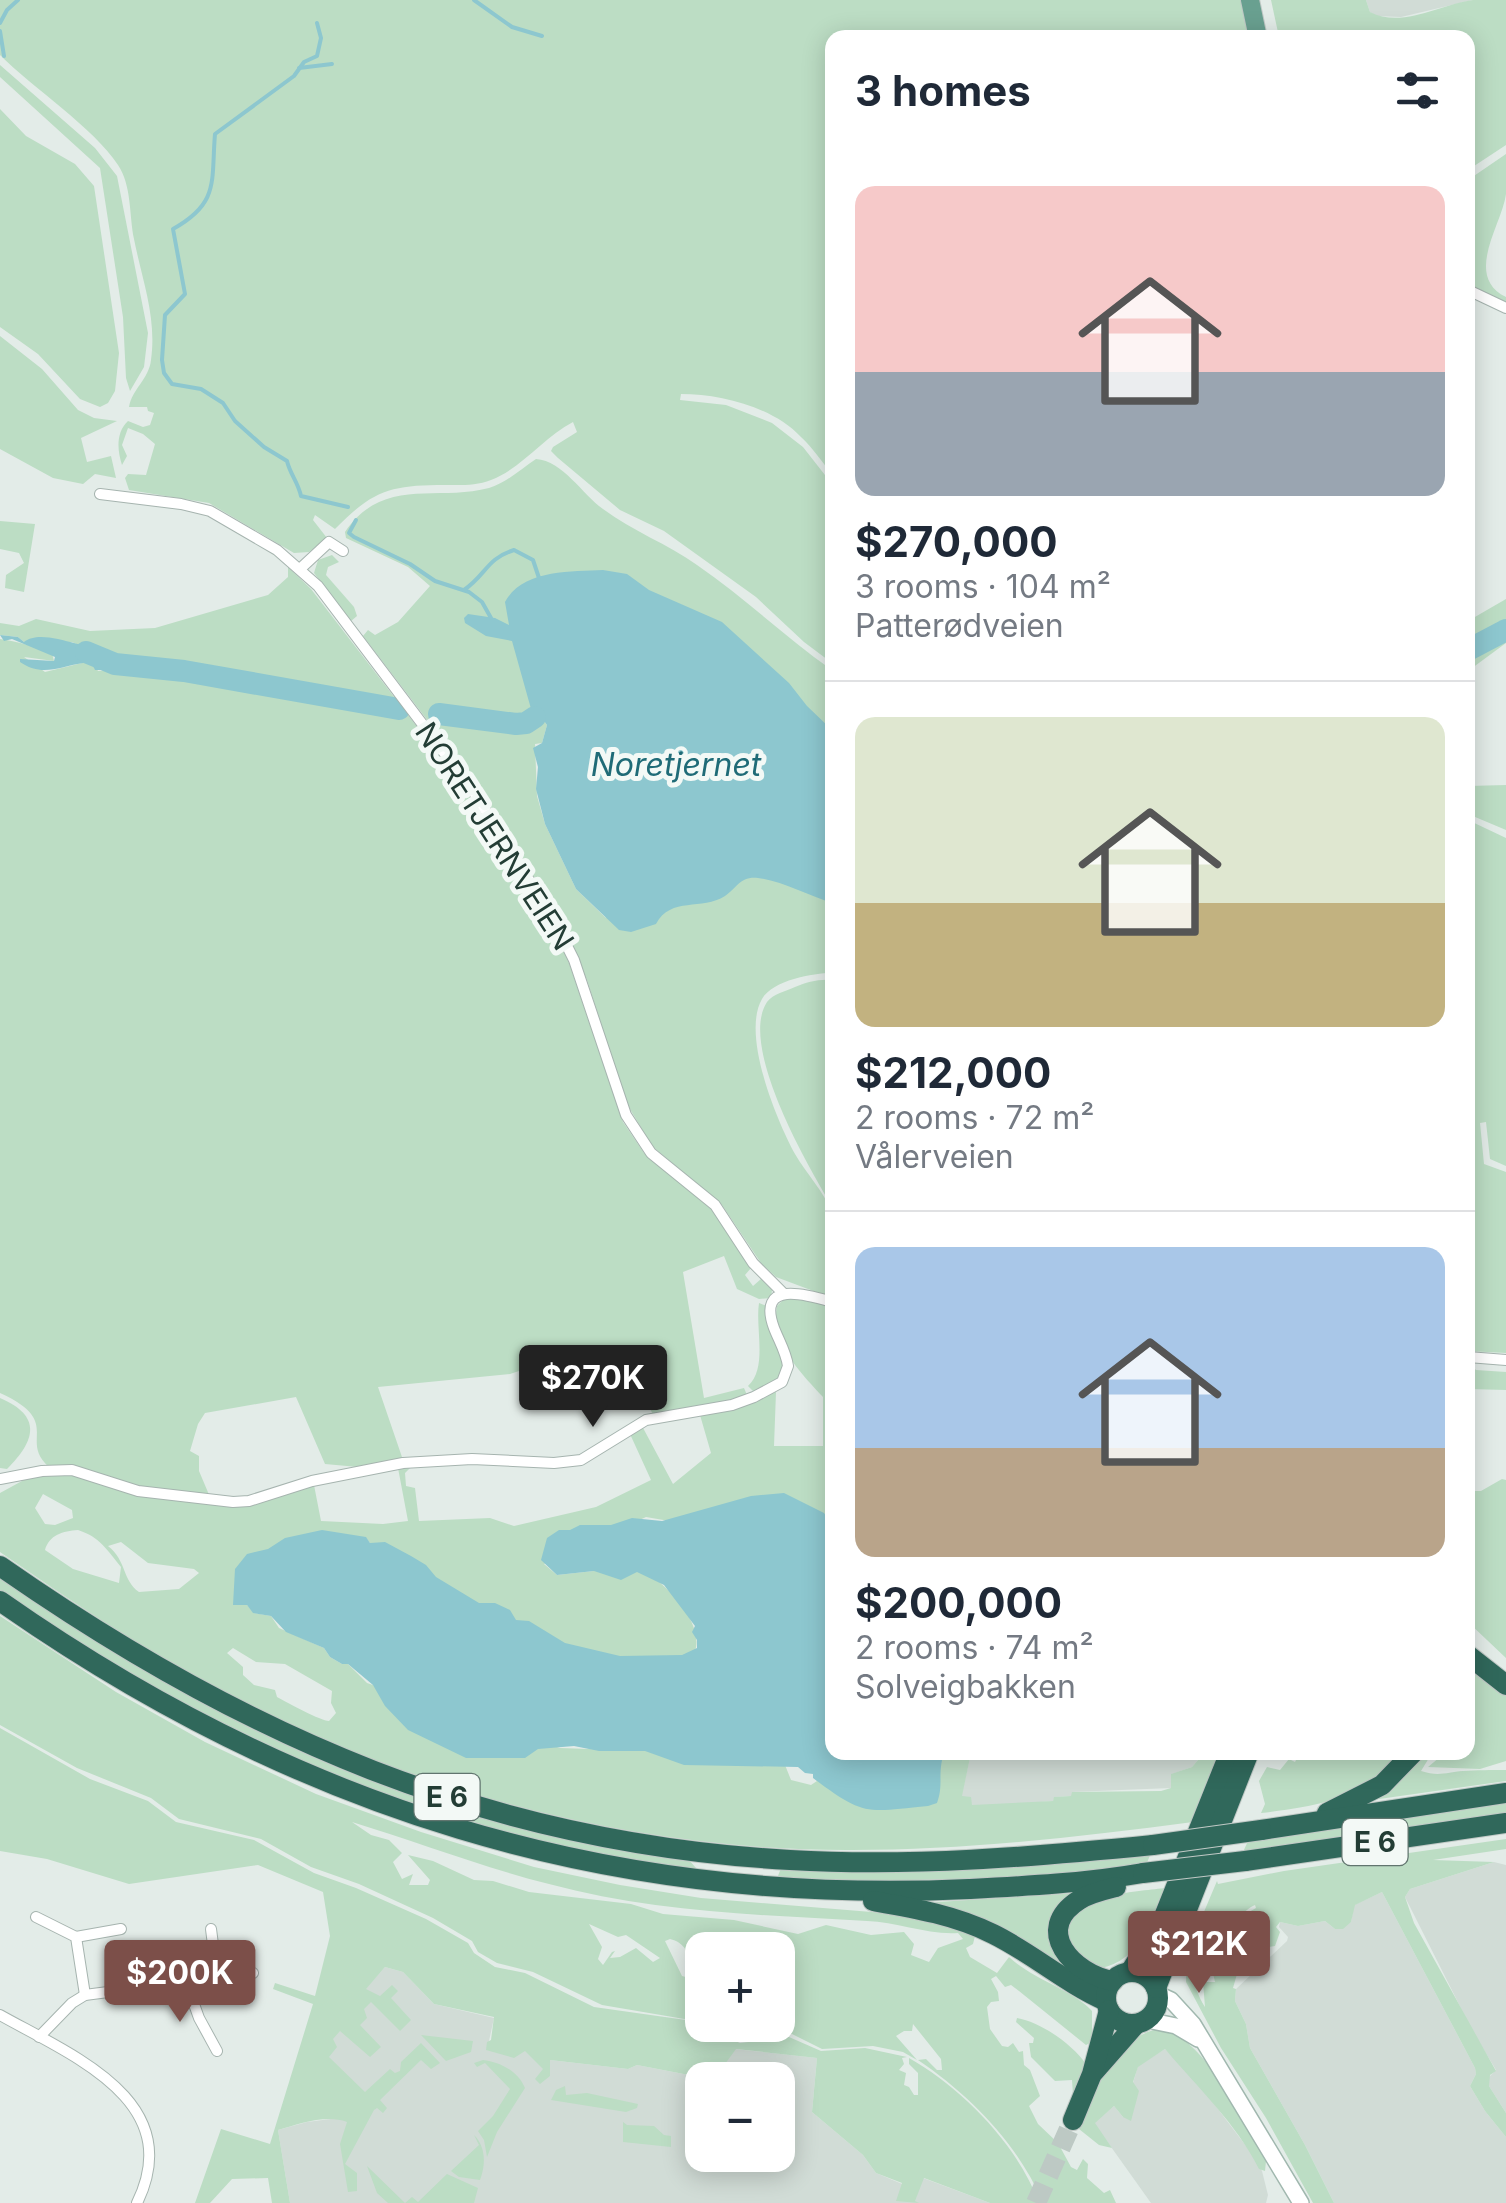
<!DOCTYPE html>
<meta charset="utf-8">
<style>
body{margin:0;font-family:Inter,sans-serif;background:#f6f6f7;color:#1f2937;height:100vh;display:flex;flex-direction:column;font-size:38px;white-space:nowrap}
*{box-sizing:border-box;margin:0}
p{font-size:32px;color:#747a83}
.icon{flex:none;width:55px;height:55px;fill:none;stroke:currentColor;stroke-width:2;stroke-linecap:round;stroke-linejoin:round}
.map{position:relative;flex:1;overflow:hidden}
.sheet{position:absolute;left:825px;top:30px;width:650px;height:1730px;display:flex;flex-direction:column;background:#fff;border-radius:20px;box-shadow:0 5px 25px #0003}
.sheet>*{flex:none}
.controls{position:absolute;left:685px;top:1932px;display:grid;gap:20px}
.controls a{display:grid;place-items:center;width:110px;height:110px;border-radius:20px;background:#fff;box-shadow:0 5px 25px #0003;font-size:50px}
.price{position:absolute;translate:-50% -85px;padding:0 22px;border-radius:10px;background:#7c4f49;color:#fff;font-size:32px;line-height:65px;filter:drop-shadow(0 2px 5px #0008)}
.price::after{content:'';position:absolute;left:50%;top:60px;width:30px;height:22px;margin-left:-15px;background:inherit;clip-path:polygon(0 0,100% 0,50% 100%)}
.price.selected{background:#222;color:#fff}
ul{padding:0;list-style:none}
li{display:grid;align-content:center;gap:20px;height:530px;padding:0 30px}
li+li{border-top:2px solid #e0e1e3}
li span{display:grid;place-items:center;height:310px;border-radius:20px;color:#555}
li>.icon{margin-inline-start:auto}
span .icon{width:180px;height:180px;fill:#fffc;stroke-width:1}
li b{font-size:42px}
h2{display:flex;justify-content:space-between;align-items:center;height:120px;padding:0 30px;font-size:42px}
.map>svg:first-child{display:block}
.built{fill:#d1dcd6;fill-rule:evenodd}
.green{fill:#bcddc4;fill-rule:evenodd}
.water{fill:#8dc7cf}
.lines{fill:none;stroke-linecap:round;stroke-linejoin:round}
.stream{stroke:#8dc7cf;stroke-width:4}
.river{stroke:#8dc7cf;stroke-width:22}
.highway-tunnel{stroke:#bdc9c4;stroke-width:20;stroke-dasharray:20 10;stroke-linecap:butt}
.street-casing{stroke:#a6b4af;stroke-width:12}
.secondary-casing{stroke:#a1b8af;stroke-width:18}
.primary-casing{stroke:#c1c9c6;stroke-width:20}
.highway-casing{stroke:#c1c9c6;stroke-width:22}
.street{stroke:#fff;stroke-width:10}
.secondary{stroke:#fff;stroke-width:15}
.primary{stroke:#69a090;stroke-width:18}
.highway{stroke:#30685b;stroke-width:20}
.highway-bridge-casing{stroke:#c1c9c6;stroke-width:22;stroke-linecap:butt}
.highway-bridge{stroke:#30685b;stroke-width:20}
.labels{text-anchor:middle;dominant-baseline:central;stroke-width:10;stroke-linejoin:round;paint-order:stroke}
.shield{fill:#f3f9f6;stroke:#61756f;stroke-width:2.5}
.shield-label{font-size:28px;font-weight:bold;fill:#233d35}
.street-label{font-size:30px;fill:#233d35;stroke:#f3f9f6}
.water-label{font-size:32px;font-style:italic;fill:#1f6b77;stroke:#f3f9f6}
</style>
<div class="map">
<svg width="1506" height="2203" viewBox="0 0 1506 2203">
<rect width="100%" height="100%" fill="#e3ece8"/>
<g class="built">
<polygon points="1366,0 1473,0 1401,17 1376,16 1370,12"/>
<polygon points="971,1753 1204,1753 1192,1767 1172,1774 1171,1788 1072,1792 1072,1796 1055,1797 1053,1801 990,1806 972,1805 961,1797"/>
<polygon points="1494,1862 1506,1865 1506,2113 1489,2086 1488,2078 1496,2070 1471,2028 1405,1897 1410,1889"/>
<polygon points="1382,1892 1475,2068 1476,2074 1470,2086 1485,2111 1506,2137 1506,2203 1334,2203 1305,2145 1250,2048 1246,2024 1235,2001 1236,1989 1287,1941 1288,1937 1279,1927 1280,1922 1298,1926 1325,1921 1335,1929 1351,1922 1354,1905"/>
<path d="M385,1967L403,1972L434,2004L494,2018L487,2050L499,2051L523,2046L550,2060L628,2069L637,2065L689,2075H717L735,2049L817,2058L812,2112L863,2155L876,2173L907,2186L923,2178L990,2203H290L278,2130L307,2122L338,2118L319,2061L357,1998ZM702,2080H778V2155H702Z"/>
<polygon points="1165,2049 1199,2084 1249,2150 1262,2171 1268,2195 1266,2203 1151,2203 1094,2123 1114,2106 1123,2117 1138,2066"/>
</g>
<g class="green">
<path d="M0,0H1243L1252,37L832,38V474C822,462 813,448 801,437C773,407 721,394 681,394L680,400L726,405L772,423L803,447L832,484V663L804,642L756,597L664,531L620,510L558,458L551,451L553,447L577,432L573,422C544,437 522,468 491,480C476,486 460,485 445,485C391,485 373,490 335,529L315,515L313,520L327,538L309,552L294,553L209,503L129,490L125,478L128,474L146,475L155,444L143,434L128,428L122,445L127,456L122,465C117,450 116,432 128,421L143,427L150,425L154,413L148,411L147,407H129C132,389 149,379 151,360C157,317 142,280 134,239C129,215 132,186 118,165C94,128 33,88 0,55Z"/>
<path d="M1271,0H1366L1370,12C1402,29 1441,4 1473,0C1484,0 1495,0 1506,0V145L1468,170V38L1279,37Z"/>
<polygon points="0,65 95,148 117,176 148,333 144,367 130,391 126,378 123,317 100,168 0,77"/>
<polygon points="0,109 26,136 75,164 94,186 119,353 115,391 108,403 100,407 80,399 38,354 0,327"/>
<path d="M1506,154C1506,167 1506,181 1506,194C1502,225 1463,276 1506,297V304L1468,287V180Z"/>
<polygon points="0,336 42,369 78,410 94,418 117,421 81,438 87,462 111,456 116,478 95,474 83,484 53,478 0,449"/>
<path d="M536,459C563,461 582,494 603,509C632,531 668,544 697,565C745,598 785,637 832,670V973C813,973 773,980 762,999C741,1035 777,1121 795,1154C806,1173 825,1193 832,1213C837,1229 832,1279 832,1298L776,1277L761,1263L722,1205L652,1146L627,1104L587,980L557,915L480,789L363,636L368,630L375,635L398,622L430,586L408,567L346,538L345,532C383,476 436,502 489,488C506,483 521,469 536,459ZM534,660L606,918L576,889L545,824L537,796L535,744L542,743L547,725L541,717Z"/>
<polygon points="0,521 35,524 24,592 5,588 6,575 24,563 19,553 0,549"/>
<polygon points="332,555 339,562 328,567 326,575 354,607 357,616 351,621 314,573 318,560"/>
<path d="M288,567L311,589L465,789L552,927L569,963L623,1122L644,1153L711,1209L751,1268L745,1275L753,1286L761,1279L772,1290L771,1298L759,1299L737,1289L724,1256L683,1272L704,1398L744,1388L747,1395L724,1403L653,1414L611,1346L568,1368L537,1365L510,1374L378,1387L403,1460L358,1467L325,1464L296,1397L205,1413L198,1424L190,1451L199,1456V1471L210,1497L164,1492L49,1467C18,1440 64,1422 0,1393V639C16,641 36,647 52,653L54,661L24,657L45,672L82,663L88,655L98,671L109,670L112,652L87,649L72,642H24L18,637L0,635V623L19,626L36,619L90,631L155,628L268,595L288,577Z"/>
<polygon points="1506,599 1506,643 1468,671 1468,621"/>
<polygon points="1506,785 1506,830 1468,814 1468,786"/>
<polygon points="1468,820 1506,838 1506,1166 1490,1159 1486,1122 1480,1123 1484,1164 1506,1172 1506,1353 1468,1351"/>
<path d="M832,980V1206C809,1168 738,1046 767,1002C773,994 786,991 795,987C807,982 818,979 832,980Z"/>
<path d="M797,1296L832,1307L830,1326L832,1334V1549L646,1517L544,1564L557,1575L594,1571L611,1563C623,1567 638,1569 649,1575C670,1587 704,1625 695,1651L618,1684L523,1623L507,1621L370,1543L366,1538L247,1605L254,1613L271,1616L279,1628L324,1648L330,1657L342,1664H348L367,1683L560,1748L767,1755L785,1765L791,1780L811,1785L817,1781L813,1777L920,1753H971L962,1796L971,1797L972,1805L1053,1801L1054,1797L1071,1796L1072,1792L1161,1791L1171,1788V1774L1192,1767L1204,1753H1221L1193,1822C1080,1837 966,1850 852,1850C635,1851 410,1792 218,1689C142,1649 71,1601 0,1552V1493L33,1475L71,1472L221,1504L314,1485L321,1521L383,1524L408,1521L398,1468L411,1467L405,1473L406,1486L415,1488L419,1521L490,1518L514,1526L596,1507L651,1480L630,1434L642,1426L673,1484L711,1453L700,1415L776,1392L774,1446H823V1397C801,1373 770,1343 777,1306L785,1298ZM43,1494L72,1510L73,1518L55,1525L45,1524L35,1508ZM78,1530C100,1537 107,1550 121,1567L119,1583L73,1569L45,1550C49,1535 63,1531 78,1530ZM121,1542L148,1563L194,1569L199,1573L179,1589L139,1592C122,1580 127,1561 108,1546ZM233,1648L256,1662L285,1664L332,1691L331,1703L336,1713L329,1721C321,1721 288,1703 277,1697L275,1690L254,1685L243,1675V1667L227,1653Z"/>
<path d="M759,1303L767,1306L784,1368L778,1379L754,1392L748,1386C768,1368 755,1328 759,1303Z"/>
<polygon points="1468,1363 1476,1370 1506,1372 1506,1390 1468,1389"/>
<path d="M0,1398C42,1416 36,1440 7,1469L0,1468Z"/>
<polygon points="1502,1479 1506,1480 1506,1658 1468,1622 1468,1486 1472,1491 1481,1491"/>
<path d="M0,1577C140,1673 287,1760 452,1808C529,1831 610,1844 689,1860L696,1868L694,1871L557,1848L376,1795L156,1692L0,1592Z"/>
<path d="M0,1616L116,1692L205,1742L316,1794L421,1832L534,1867L620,1885L701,1898L908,1915L976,1932L973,1944L966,1948L970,1957L997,1973L1009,1957C1032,1979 1075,1991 1092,2011V2042L1086,2045L1019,1991L1011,1985L1005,1987L996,1976L991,1979L998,1992L999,2001L991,2002L987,2007L990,2029L1002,2046L1008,2047L1013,2043L1019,2052L1023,2051L1024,2065L1030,2070L1040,2096L1029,2106L1038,2124L1058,2143L1071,2167L1077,2170L1083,2159L1088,2164L1087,2178L1104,2193L1110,2190L1116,2203H1043C1018,2144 971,2096 918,2060L926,2059L937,2070H942L941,2059L913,2024L912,2031H904L896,2036L917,2060L903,2052L873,2046L822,2049L792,2034L743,2039L710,2025H778V1950H702V1966H691C690,1954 684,1942 670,1939L665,1941L682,1976L693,1979L702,1988V2022L602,2005L533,1972L497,1963L478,1952L472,1941L433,1918L359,1884L311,1867L261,1839L179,1819L151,1798L77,1768L0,1725ZM352,1822C417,1842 482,1867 549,1884C652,1912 761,1915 867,1921C897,1922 928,1935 958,1933L963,1939L938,1948L929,1962L911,1955L914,1944L904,1932L871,1935L826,1925L798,1934L734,1920L663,1914L631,1904L529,1892L493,1881L474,1880L433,1861L408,1855L430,1880L428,1885H409L413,1874L402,1879L393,1862L402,1853L389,1840L371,1835ZM589,1924L618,1937L626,1935L660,1958L653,1962L636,1948L620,1957L610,1958L615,1951L612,1952L603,1965L598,1959L602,1947Z"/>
<polygon points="1468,1667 1506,1696 1506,1761 1480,1769 1428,1767 1440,1757 1441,1753 1468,1752"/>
<path d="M0,1728L90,1779L148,1801L176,1822L254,1840L314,1873L356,1888L426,1919L468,1943L474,1953L495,1967L525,1973L594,2007L686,2020L740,2043L789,2037L821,2051L865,2048L907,2057L902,2058L904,2064L899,2070L906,2073L904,2085L909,2087L914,2095H918V2073L909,2064V2058C962,2088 1018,2145 1039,2203H990L924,2178L915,2201L919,2203L896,2201L902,2183L876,2173L863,2155L812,2112L817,2058L736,2049L717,2075H689L637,2065L628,2069L550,2060V2076L540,2084L535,2079L543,2069L525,2051L514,2058L486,2050L487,2042L491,2040L494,2017L434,2004L403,1972L385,1967L366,1989L380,1996L392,1985L398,1991L391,1998L411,2020L400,2031L371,2002L364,2009L367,2018L360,2025L381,2047L370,2057L340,2031L333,2039L337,2047L329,2057L365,2092L390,2069L395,2073L400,2071L401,2062L421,2043L440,2063L431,2069L421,2060L380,2100L387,2108L383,2113L377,2108L374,2110L345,2164L357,2173V2191L348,2192L340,2144L347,2122C326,2114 299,2124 278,2130L290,2203H272L268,2178L232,2179L210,2203H195L221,2129L270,2144L313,2004L273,1989L275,1983L315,1996L330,1936L323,1892L258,1865L129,1884L47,1859L0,1851Z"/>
<path d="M1308,1753H1405C1356,1799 1327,1805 1261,1813L1265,1804L1259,1781L1267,1767L1280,1770L1289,1759L1295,1762L1298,1756Z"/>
<path d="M1422,1753H1432L1421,1771C1439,1777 1447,1772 1463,1771C1476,1770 1492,1770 1506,1770V1781L1372,1800Z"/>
<polygon points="1506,1802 1506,1814 1243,1852 1248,1841"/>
<path d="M1506,1839V1849L1433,1860L1494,1862L1410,1889L1405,1897L1414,1923L1496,2071L1490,2075L1489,2086L1506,2113V2137L1485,2111L1470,2086L1476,2074L1475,2068L1382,1892L1355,1905L1351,1922L1343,1929H1335L1325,1921L1298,1926L1280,1922L1276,1927L1280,1932L1275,1946L1269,1947L1247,1929L1234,1925L1233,1921L1256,1908L1255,1905C1249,1907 1246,1912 1241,1914C1227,1920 1213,1920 1208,1937L1216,1930L1231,1929L1245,1943L1256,1942L1265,1955L1237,1974L1233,1988L1236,1989L1235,2001L1246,2024L1250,2048L1305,2145L1334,2203H1313L1266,2118L1221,2048L1186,1982L1187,1952L1217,1881L1218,1884L1284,1871ZM1202,1950L1205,1954L1216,1955L1213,1973L1215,1982H1203L1205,2007C1194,1991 1192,1971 1198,1952Z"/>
<polygon points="1151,1853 1146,1865 1137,1866 1015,1878 814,1882 778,1876 781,1868"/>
<path d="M1166,1888C1153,1920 1139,1961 1101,1968L1071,1951C1070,1944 1067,1935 1068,1928C1073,1894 1141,1891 1166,1888Z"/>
<polygon points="1078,1893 1067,1900 1064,1970 923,1903"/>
<path d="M1017,2018C1041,2022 1073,2045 1086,2064L1073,2095L1072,2080L1055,2081L1031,2057L1029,2043H1033L1034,2038L1016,2022Z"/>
<path d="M1162,2029C1205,2038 1246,2125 1266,2161L1265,2171L1259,2169C1236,2123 1198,2088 1165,2049L1138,2067L1133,2082L1139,2091L1131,2121L1123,2117L1114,2106L1095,2123L1112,2148L1099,2145L1079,2129C1094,2093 1117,2032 1162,2029Z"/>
<polygon points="421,2035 473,2041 471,2052 446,2061"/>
<path d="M483,2060C500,2062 518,2071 525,2088L497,2132L487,2157L484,2140L478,2131L493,2116L510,2089L485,2063L477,2067L474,2063Z"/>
<polygon points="565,2086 566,2095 587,2093 638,2104 637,2108 626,2112 551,2100 556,2090"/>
<polygon points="623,2122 627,2125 654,2126 664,2135 671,2136 671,2147 623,2142"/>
<path d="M474,2135C486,2147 486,2165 480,2180L459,2177L451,2171L479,2145Z"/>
<polygon points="367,2166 405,2203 412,2197 418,2202 447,2174 478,2188 474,2203 388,2203 377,2193"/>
</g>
<g class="water">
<path d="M603,570L627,574L649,590L722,622L789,683L807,706L832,730V903C809,896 782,881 758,878C740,876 737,888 725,896C702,911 671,896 656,924L631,932L619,930L576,889L545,824L536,789L538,767L533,748L542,743L547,725L541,717L533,716L512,641L486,636L465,623L464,618L468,614L495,618L509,625L505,602C523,569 570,572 603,570Z"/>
<path d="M0,635L18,637L24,642C42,627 85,650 108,650L116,660L109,670H95L88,655L83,663C58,667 42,677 20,662V659L54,661L55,657L12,639L4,641Z"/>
<path d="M784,1493L824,1513L832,1525V1752L944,1753C937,1774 944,1784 937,1803L928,1806C866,1812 865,1817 813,1778V1774L805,1773L798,1767L684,1765L645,1751H599L574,1746L538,1749L525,1758H466L408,1730L385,1706L373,1685L348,1664H342L330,1657L324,1648L286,1632L271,1616L253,1613L247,1605H233L235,1569L247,1554L268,1549L285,1538L322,1530L366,1537L370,1543L385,1542L411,1556L426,1565L436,1577L479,1603H495L510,1610L516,1620L529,1621L565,1643L620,1656L682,1655L697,1648V1640L692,1632L695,1626L664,1585L637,1572L621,1580L594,1571L557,1575L541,1560L547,1538L559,1530H570L580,1525H611L632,1518L662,1521L751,1496Z"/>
</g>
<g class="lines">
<g class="stream">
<polyline points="474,0 512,27 542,36"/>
<polyline points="0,23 7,10 18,0"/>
<path d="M317,23L321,38L317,56L304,62L294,76L215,134C211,181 220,203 173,229L185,294L165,315L162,360L164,373L172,384L201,389L223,403L235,421L264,447L287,461C290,474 298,482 301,496L348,507"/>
<polyline points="0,31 4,56"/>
<polyline points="299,68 332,64"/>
<polyline points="356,520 349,533 354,537 410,564 435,581 469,592 482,602 491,618"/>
<path d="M464,590C487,574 486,559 514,550L533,560L539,578"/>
</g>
<g class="river">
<polyline points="1468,650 1506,630"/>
<polyline points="86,652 115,664 184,671 399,709"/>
<polyline points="439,714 516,724 526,723 535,717"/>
</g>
<polyline class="highway-tunnel" points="1036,2203 1073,2120"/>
<defs>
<g id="street">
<polyline points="1468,290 1506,308"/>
<polyline points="100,494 181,504 210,511 277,550 318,586 473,791 554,920 574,960 626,1115 651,1153 715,1205 753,1263 783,1293"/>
<polyline points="301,568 329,542 343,551"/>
<polyline points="1468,1357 1506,1360"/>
<path d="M0,1479L42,1471L72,1470L138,1491L233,1502L249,1501L312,1481L403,1463L472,1459L554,1463L581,1460L646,1420L732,1405L754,1397L782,1382L788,1366C786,1352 779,1341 774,1328C756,1279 808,1295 832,1302"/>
<polyline points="36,1917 76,1937 85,1995"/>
<polyline points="211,1929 217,1976"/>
<polyline points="76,1937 121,1929"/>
<polyline points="186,1982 199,2018 217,2051"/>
<path d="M0,2015C73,2056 187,2101 137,2203"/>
<polyline points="39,2037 72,2003 85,1995 253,1973"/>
</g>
<g id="secondary">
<polyline points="1158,1994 1171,2000 1193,2024 1301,2203"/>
<polyline points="1147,2020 1176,2026 1198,2039"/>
</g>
<polyline id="primary" points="1250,0 1258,38"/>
<g id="highway">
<path d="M0,1566C245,1737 488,1843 790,1860C912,1867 1032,1857 1153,1845"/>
<path d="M0,1601C295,1808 608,1906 969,1889C1027,1886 1086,1883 1143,1873"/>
<polyline points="1468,1655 1506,1685"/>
<polyline points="1327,1813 1382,1785 1414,1752"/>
<polyline points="1261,1830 1506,1793"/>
<polyline points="1245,1861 1506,1823"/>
<path d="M873,1901C913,1908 955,1915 993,1934C1032,1953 1065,1983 1106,2001"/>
<polyline points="1130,1972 1163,1919 1230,1752"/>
<circle cx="1132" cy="1998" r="26"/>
<path d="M1113,1981C1073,1974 1032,1930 1079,1900C1090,1893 1104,1890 1116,1887"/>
<polyline points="1156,1988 1249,1752"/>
<polyline points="1094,2072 1136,2024"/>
<polyline points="1073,2120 1092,2074 1109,2010"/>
</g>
</defs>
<use href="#street" class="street-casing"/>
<use href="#secondary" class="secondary-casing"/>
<use href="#primary" class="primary-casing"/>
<use href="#highway" class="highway-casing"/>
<use href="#street" class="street"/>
<use href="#secondary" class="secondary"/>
<use href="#primary" class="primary"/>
<use href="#highway" class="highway"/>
<defs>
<g id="highway-bridge">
<polyline points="1153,1845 1261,1830"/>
<polyline points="1143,1873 1245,1861"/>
</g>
</defs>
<use href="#highway-bridge" class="highway-bridge-casing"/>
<use href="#highway-bridge" class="highway-bridge"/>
</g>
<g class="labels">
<g class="shield">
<rect x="414.5" y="1774" width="65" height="46" rx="8"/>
<rect x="1342.5" y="1819" width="65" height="46" rx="8"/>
</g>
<g class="shield-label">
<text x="447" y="1797">E 6</text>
<text x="1375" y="1842">E 6</text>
</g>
<g class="street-label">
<text transform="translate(495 836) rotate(57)">NORETJERNVEIEN</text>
</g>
<g class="water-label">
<text x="676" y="764">Noretjernet</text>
</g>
</g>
</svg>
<div class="controls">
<a>+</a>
<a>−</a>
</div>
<b class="price selected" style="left:593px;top:1430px">$270K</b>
<b class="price" style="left:1199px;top:1996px">$212K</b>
<b class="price" style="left:180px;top:2025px">$200K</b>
<section class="sheet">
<h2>3 homes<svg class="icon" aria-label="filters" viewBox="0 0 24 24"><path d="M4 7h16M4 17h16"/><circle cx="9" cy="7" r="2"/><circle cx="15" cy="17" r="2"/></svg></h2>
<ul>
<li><span style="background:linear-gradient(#f6c9c9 60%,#9aa5b1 0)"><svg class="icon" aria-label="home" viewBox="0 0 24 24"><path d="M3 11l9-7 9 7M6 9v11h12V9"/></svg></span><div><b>$270,000</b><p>3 rooms · 104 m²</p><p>Patterødveien</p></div></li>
<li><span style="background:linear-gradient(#dfe7d0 60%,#c2b280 0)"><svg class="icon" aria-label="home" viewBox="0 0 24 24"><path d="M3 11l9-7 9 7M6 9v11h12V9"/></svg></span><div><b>$212,000</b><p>2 rooms · 72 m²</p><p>Vålerveien</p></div></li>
<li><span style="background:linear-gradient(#a9c7e8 65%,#b9a48a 0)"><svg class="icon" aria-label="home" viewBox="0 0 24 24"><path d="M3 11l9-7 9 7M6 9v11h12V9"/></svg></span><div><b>$200,000</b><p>2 rooms · 74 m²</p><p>Solveigbakken</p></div></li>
</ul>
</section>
</div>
